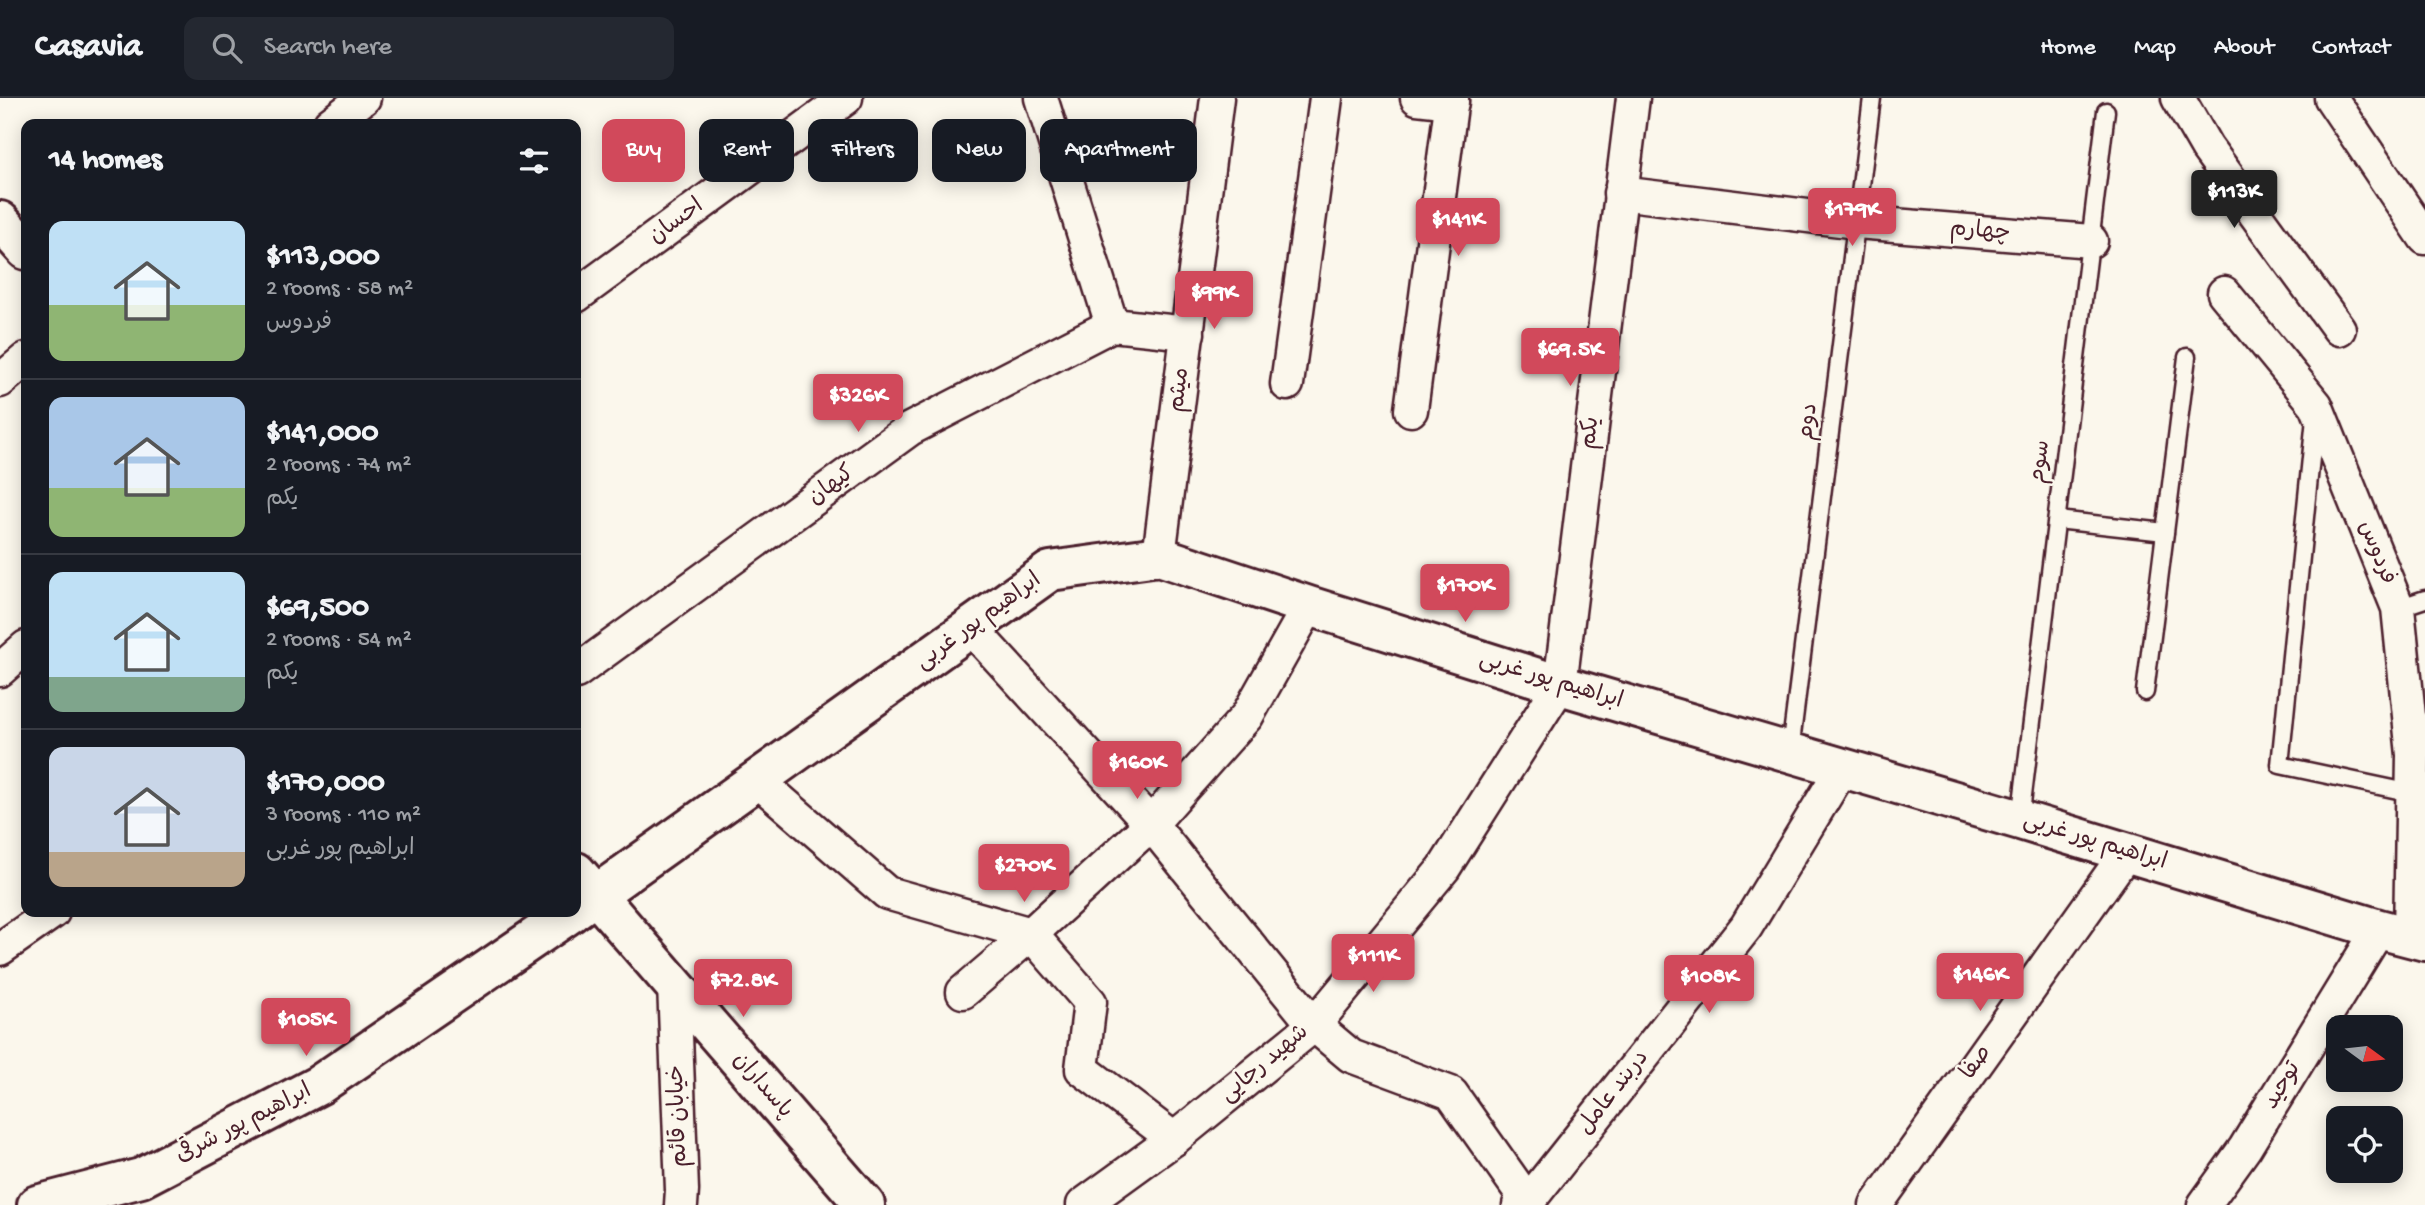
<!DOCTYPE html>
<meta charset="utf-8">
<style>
body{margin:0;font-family:"Gochi Hand","Playpen Sans Arabic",sans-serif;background:#242831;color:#f1f3f6;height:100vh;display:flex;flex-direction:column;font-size:26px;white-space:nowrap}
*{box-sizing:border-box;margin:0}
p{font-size:23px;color:#9ea1a6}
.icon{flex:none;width:38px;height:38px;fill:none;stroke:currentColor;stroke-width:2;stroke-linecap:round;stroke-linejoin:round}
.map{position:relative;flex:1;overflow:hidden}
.panel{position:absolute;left:21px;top:21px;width:560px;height:798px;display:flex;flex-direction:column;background:#171b24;border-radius:14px;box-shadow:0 4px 18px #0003}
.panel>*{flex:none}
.banner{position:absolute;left:602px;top:21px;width:665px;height:63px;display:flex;gap:14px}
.needle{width:46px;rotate:105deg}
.controls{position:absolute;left:2326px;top:917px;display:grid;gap:14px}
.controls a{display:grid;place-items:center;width:77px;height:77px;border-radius:14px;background:#171b24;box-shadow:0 4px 18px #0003;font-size:35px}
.price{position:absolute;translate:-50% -60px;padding:0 16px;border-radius:7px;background:#d1495b;color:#fff;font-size:23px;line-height:46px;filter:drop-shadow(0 2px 4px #0008)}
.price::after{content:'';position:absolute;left:50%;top:42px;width:21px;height:16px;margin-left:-10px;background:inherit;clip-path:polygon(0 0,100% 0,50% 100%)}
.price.on{background:#222;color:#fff}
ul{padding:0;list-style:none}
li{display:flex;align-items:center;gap:21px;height:175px;padding:0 28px}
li+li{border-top:2px solid #363941}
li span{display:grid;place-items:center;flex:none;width:196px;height:140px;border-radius:14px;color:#555}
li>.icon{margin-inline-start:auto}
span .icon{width:84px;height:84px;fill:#fffc;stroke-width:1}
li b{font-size:30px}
h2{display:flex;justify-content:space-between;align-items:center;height:84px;padding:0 28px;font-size:30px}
.chip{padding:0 24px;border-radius:14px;background:#171b24;box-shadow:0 4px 18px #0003;font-size:24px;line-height:63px}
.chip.on{background:#d1495b;color:#fff}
header{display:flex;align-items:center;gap:42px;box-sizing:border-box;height:98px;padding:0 35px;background:#171b24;border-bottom:2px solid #363941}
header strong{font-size:33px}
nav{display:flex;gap:38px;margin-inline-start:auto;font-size:24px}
.search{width:490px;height:63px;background:#242831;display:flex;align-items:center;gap:18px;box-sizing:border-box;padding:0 24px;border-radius:14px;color:#9ea1a6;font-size:26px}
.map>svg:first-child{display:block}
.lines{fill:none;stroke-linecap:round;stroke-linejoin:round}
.lane-casing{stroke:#4a1f2b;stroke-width:21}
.street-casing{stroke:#4a1f2b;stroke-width:37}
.secondary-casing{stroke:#4a1f2b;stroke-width:44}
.lane{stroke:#fbf7ec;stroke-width:16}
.street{stroke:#fbf7ec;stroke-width:32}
.secondary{stroke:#fbf7ec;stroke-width:38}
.labels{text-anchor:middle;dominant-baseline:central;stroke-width:5;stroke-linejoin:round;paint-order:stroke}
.street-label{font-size:23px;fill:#4a1f2b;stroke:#fbf7ec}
</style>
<header>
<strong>Casavia</strong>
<div class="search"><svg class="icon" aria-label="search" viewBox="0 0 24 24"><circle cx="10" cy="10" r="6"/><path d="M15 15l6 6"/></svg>Search here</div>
<nav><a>Home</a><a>Map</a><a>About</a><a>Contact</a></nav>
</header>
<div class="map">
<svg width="2425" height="1107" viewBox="0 0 2425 1107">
<rect width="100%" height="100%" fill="#fbf7ec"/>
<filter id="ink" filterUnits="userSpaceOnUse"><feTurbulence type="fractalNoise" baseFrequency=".0143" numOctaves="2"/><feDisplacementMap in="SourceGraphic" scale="14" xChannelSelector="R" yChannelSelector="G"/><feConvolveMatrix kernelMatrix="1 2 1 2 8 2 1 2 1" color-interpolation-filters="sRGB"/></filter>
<g filter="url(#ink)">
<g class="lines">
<defs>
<g id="lane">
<polyline points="2315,320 2280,667 2412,695"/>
<polyline points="2057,422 2165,434"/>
<polyline points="2398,510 2425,501"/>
<polyline points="2145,594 2187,259"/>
<polyline points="1790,653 1872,0"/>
<polyline points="2020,722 2106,13"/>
</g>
<g id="street">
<polyline points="1041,0 1112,227"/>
<polyline points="1417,0 1452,4"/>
<polyline points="2178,0 2207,50 2339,231"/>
<polyline points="2331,0 2425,140"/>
<polyline points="330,26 364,0"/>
<polyline points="1620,95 1857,124 2091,143"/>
<polyline points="2224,195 2316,307 2398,510 2413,657 2410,839"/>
<polyline points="576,198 846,0"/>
<polyline points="0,283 26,261"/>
<polyline points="1287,286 1326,0"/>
<polyline points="1411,312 1452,0"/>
<polyline points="1159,458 1217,0"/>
<polyline points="971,530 1151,726 1314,927 1351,958 1451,995 1530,1107"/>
<polyline points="0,572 26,549"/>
<polyline points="576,574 910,331 1112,227 1188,235"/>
<polyline points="757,682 887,795 1031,836 1090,904 1082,971 1174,1041"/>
<polyline points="0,851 53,814"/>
<polyline points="674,886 682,1092 681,1107"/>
<polyline points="963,894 1031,836 1151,726 1247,618 1309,508"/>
<polyline points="1083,1107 1174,1041 1314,927 1444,770 1560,587 1633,0"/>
<polyline points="1519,1107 1528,1104 1746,829 1843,669"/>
<polyline points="1876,1107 2127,754"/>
<polyline points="2204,1107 2245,1050 2379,831"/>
</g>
<g id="secondary">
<polyline points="0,123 26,152"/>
<polyline points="576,774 865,1107"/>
<polyline points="576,811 1050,473 1159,458 1309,508 1560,587 2020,722 2379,831 2425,843"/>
<polyline points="37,1107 141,1080 319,987 572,814"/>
</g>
</defs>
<use href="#lane" class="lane-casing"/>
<use href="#street" class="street-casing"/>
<use href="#secondary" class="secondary-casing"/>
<use href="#lane" class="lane"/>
<use href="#street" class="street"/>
<use href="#secondary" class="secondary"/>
</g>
</g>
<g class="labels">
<g class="street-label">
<text transform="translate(677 124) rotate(-36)">احسان</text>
<text transform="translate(1980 134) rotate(5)">چهارم</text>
<text transform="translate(1180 292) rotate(-83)">میثم</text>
<text transform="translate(1809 324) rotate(-83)">دوم</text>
<text transform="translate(1591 335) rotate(-83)">یکم</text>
<text transform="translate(2041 364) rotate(-83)">سوم</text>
<text transform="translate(832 388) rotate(-36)">کیهان</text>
<text transform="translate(2376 455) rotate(68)">فردوس</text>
<text transform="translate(979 524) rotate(-36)">ابراهیم پور غربی</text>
<text transform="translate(1551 583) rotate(17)">ابراهیم پور غربی</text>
<text transform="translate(2095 744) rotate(17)">ابراهیم پور غربی</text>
<text transform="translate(1977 965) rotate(-55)">صفا</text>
<text transform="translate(1265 966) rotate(-40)">شهید رجایی</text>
<text transform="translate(762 988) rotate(49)">پاسداران</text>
<text transform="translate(2283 988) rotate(-59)">توحید</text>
<text transform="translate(1614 995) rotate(-52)">دربند عامل</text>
<text transform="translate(679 1018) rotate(-92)">خیابان قائم</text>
<text transform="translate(244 1026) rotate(-27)">ابراهیم پور شرقی</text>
</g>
</g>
</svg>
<div class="controls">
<a><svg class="needle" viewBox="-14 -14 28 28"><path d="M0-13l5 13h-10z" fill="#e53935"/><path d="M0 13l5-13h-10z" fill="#9ea1a6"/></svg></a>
<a><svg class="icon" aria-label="locate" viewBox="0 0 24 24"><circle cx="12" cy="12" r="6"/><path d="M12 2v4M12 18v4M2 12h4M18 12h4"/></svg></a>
</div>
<b class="price on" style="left:2234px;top:132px">$113K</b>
<b class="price" style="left:1852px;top:150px">$179K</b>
<b class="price" style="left:1458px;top:160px">$141K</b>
<b class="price" style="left:1214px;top:233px">$99K</b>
<b class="price" style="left:1570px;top:290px">$69.5K</b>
<b class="price" style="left:858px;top:336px">$326K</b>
<b class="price" style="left:1465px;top:526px">$170K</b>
<b class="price" style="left:1137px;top:703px">$160K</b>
<b class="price" style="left:1024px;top:806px">$270K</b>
<b class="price" style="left:1373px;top:896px">$111K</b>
<b class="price" style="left:1980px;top:915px">$146K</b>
<b class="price" style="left:1709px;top:917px">$108K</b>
<b class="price" style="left:743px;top:921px">$72.8K</b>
<b class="price" style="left:306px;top:960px">$105K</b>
<div class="banner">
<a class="chip on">Buy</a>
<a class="chip">Rent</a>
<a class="chip">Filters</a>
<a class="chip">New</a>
<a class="chip">Apartment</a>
</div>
<section class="panel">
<h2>14 homes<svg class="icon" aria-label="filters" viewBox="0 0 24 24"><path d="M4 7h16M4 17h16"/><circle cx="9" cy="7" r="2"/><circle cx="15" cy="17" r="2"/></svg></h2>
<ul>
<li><span style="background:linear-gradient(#bfe0f5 60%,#8fb573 0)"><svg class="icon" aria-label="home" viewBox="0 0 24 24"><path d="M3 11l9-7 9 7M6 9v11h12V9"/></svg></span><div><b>$113,000</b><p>2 rooms · 58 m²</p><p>فردوس</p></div></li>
<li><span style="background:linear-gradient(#a9c7e8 65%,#8fb573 0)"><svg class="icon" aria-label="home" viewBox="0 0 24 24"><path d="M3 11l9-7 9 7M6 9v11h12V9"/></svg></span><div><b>$141,000</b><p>2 rooms · 74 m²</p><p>یکم</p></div></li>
<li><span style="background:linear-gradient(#bfe0f5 75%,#7fa58c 0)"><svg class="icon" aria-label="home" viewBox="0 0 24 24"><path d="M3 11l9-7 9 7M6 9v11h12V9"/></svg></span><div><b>$69,500</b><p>2 rooms · 54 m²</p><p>یکم</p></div></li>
<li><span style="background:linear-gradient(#c9d6e8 75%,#b9a48a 0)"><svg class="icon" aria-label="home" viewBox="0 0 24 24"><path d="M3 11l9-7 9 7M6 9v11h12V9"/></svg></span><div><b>$170,000</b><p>3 rooms · 110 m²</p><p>ابراهیم پور غربی</p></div></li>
</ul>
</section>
</div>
